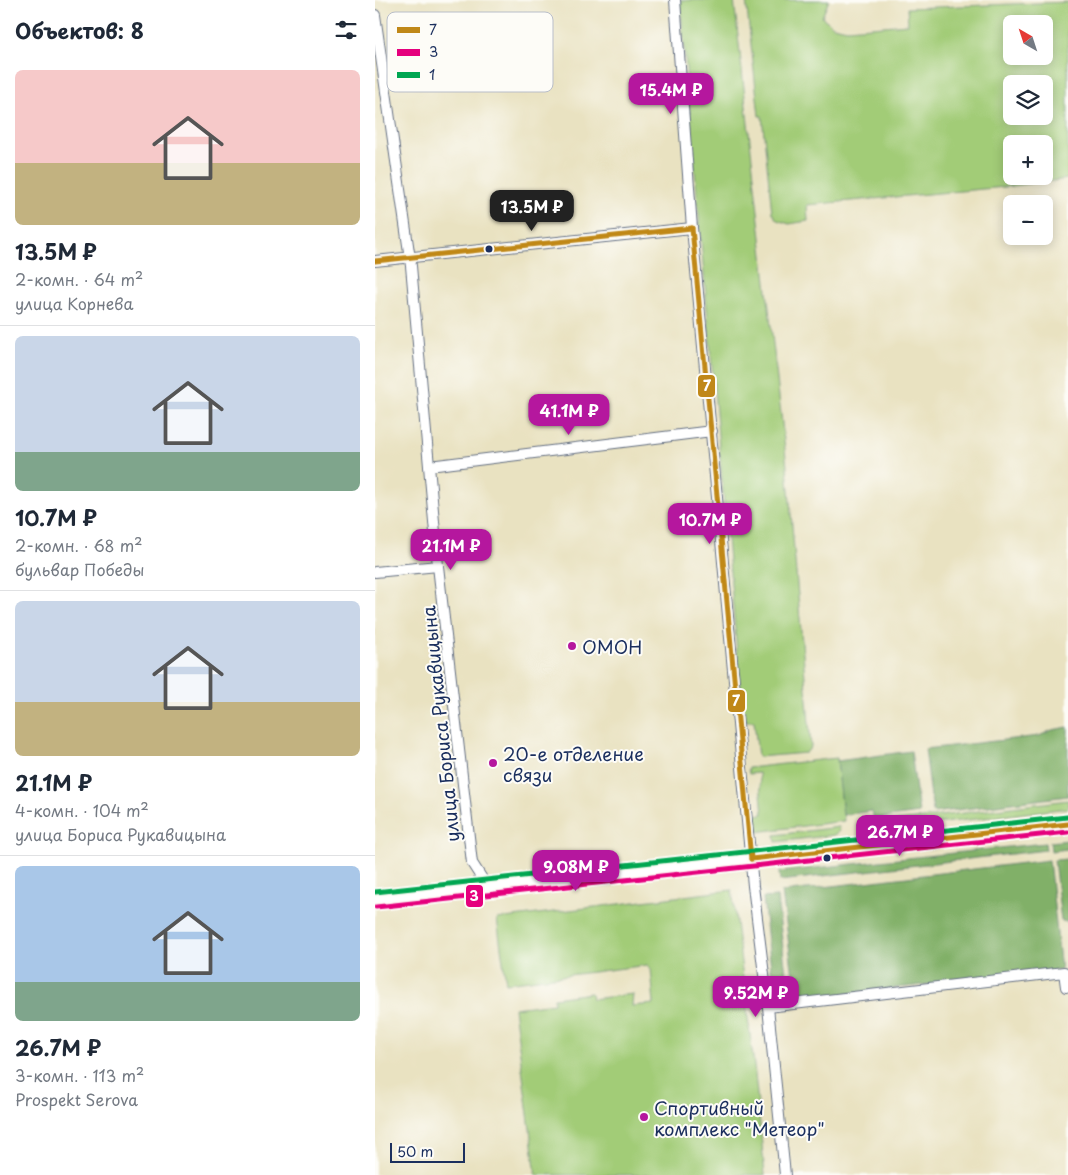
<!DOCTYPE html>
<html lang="ru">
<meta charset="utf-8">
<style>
body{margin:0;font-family:"Playpen Sans",sans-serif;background:#f2f2f3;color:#1f2937;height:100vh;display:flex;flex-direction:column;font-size:19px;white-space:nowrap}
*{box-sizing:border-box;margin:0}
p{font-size:16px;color:#747a83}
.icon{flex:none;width:28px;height:28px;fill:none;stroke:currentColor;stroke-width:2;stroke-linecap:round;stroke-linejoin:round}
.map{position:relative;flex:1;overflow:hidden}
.sheet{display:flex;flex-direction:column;background:#fff;width:375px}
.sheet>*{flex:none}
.needle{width:32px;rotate:321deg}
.fabs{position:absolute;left:628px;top:15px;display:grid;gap:10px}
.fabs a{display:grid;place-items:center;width:50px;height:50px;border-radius:8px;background:#fff;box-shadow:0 2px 12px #0003;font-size:25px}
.scale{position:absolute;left:15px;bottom:12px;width:75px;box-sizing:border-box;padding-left:5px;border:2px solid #1b2f5e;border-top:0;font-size:14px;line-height:18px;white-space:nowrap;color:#1b2f5e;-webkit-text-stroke:4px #fdfcf7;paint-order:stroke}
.price{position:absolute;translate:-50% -42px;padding:0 11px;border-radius:10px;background:#b5179e;color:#fff;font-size:16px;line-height:32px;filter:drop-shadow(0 1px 2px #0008)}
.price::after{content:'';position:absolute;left:50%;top:30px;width:15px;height:11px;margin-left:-8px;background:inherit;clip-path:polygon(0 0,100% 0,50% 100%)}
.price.selected{background:#222;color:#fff}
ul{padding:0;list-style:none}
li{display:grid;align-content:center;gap:10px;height:265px;padding:0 15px}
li+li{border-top:1px solid #e0e1e3}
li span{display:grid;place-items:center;height:155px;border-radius:8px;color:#555}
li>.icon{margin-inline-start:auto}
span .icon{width:90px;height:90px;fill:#fffc;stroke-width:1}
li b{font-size:21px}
h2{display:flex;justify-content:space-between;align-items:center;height:60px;padding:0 15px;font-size:21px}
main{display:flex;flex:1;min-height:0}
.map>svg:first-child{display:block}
.green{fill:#a2cc77;stroke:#5e7e6a;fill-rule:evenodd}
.forest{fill:#81b068;stroke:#4e7063}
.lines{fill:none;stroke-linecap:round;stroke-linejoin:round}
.minor-casing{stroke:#636e81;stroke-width:12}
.major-casing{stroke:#636e81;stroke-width:15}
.minor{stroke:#fff;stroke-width:10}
.major{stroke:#fff;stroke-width:12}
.bus-1-casing{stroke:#fdfcf7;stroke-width:9}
.bus-2-casing{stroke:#fdfcf7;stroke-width:9}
.bus-3-casing{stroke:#fdfcf7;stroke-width:9}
.bus-1{stroke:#c08818;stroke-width:5}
.bus-2{stroke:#e5007d;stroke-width:5}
.bus-3{stroke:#00a651;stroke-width:5}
.bus-dot{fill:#1b2f5e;stroke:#fdfcf7;stroke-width:2}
.poi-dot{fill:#b5179e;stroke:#fdfcf7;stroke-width:2}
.labels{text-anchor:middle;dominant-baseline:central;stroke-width:4;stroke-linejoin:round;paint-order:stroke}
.poi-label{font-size:18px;fill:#1b2f5e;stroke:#fdfcf7;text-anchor:start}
.street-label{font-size:18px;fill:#1b2f5e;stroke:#fdfcf7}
.key{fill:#fdfcf7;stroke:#b9bec9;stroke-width:1}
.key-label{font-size:14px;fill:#1b2f5e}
.line-badge{stroke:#fdfcf7;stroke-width:2}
.badge-label{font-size:14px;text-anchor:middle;font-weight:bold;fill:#fff}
</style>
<main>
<section class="sheet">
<h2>Объектов: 8<svg class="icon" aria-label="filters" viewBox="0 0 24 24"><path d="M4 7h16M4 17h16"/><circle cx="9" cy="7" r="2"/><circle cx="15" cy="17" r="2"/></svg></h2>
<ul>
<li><span style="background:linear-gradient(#f6c9c9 60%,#c2b280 0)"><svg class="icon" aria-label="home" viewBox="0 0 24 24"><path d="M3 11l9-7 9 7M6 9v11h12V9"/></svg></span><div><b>13.5M ₽</b><p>2-комн. · 64 m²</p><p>улица Корнева</p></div></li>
<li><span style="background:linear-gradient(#c9d6e8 75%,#7fa58c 0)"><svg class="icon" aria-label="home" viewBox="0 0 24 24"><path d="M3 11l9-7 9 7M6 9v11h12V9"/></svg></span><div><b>10.7M ₽</b><p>2-комн. · 68 m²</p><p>бульвар Победы</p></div></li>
<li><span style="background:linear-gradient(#c9d6e8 65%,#c2b280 0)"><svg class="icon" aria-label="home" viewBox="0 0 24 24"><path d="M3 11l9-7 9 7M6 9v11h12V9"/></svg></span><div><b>21.1M ₽</b><p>4-комн. · 104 m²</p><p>улица Бориса Рукавицына</p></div></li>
<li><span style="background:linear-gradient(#a9c7e8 75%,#7fa58c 0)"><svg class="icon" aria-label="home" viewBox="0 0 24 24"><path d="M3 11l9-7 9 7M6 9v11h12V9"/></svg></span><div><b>26.7M ₽</b><p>3-комн. · 113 m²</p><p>Prospekt Serova</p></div></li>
</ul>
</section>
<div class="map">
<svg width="693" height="1175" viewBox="0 0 693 1175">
<rect width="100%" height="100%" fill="#fdfcf7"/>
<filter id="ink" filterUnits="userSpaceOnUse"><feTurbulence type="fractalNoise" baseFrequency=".02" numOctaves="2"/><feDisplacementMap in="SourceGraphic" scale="10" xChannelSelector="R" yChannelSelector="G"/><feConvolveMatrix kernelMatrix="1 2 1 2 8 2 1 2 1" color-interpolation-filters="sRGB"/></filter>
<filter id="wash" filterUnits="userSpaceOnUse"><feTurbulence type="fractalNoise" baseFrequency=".0096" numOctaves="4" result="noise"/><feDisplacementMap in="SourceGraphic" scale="20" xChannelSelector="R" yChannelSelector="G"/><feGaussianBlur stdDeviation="1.12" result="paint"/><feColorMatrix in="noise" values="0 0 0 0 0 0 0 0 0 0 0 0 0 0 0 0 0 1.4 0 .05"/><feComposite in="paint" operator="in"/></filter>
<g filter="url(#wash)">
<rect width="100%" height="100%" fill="#e9e2c1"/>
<g class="green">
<polygon points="305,0 359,0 412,467 436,747 431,753 383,757 379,721 368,721"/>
<path d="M371,0H454L447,17L458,26L472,29L533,24L532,8L693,2V179L630,187L432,205L433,221L414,224L402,220L397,213L387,116H384ZM636,24H669V56H636ZM636,84H669V116H636ZM636,144H669V176H636Z"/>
<polygon points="462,758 469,821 381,832 379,815 388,814 384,773 374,774 373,768"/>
<polygon points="693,800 693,808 509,830 502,827 500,824"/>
<polygon points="464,827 465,831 460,835 401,842 400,835"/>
<polygon points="357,890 380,1074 390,1175 161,1175 139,1008 179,1003 179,998 216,993 217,999 258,994 257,1006 279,1004 276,969 273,965 131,983 122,919"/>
</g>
<g class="forest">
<polygon points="693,727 693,796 558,813 550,749 664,736 677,730"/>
<polygon points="536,751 544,813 499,819 497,811 468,815 462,761"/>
<polygon points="693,840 693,849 676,851 675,842"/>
<polygon points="670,843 671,850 405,881 404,872"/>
<polygon points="693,859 693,922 686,921 679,860"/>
<polygon points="674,860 686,970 421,999 407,892"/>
<path d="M402,897L414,1000C407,1000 403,999 399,994L388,898Z"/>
</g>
</g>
<g filter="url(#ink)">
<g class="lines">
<defs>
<g id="minor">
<polyline points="300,0 317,228 378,886 393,1007 410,1175"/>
<polyline points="0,15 36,266 63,566 97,863 113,888"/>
<polyline points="0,261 317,228"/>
<polyline points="54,466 337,431"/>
<polyline points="0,572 63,566"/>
<polyline points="393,1007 689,972 691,987 693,986"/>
</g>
<polyline id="major" points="0,900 693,824"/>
</defs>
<use href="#minor" class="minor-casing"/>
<use href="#major" class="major-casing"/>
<use href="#minor" class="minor"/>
<use href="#major" class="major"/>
<defs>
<g id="bus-1">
<polyline points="317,228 376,859"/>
<polyline points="0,261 317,228"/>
<polyline points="376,859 693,824"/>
</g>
<polyline id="bus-2" points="1,907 693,832"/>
<polyline id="bus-3" points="0,892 692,817"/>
</defs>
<use href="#bus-1" class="bus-1-casing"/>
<use href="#bus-2" class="bus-2-casing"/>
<use href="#bus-3" class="bus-3-casing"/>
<use href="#bus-1" class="bus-1"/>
<use href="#bus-2" class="bus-2"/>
<use href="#bus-3" class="bus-3"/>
</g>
</g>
<g class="bus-dot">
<circle cx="114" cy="249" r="4.5"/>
<circle cx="452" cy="858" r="4.5"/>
</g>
<g class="poi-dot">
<circle cx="197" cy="646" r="5"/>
<circle cx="118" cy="763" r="5"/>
<circle cx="269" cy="1117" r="5"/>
</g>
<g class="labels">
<g class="poi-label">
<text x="207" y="646">ОМОН</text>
<text x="128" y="753">20-е отделение<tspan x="128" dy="21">связи</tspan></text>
<text x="279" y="1107">Спортивный<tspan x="279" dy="21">комплекс "Метеор"</tspan></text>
</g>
<g class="street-label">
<text transform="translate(65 724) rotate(-96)">улица Бориса Рукавицына</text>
</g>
</g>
<rect x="12" y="12" width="166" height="80" rx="8" class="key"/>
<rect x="22" y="27" width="23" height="6" fill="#c08818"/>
<rect x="22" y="49" width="23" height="7" fill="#e5007d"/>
<rect x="22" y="72" width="23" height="6" fill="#00a651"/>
<g class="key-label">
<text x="54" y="35">7</text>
<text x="54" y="57">3</text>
<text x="54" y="80">1</text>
</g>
<g class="line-badge">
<rect x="322" y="374" width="19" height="24" rx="5" fill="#c08818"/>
<rect x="352" y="689" width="19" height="24" rx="5" fill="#c08818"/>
<rect x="90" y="884" width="19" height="24" rx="5" fill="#e5007d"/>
</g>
<g class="badge-label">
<text x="332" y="391">7</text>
<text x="361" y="706">7</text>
<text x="99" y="901">3</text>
</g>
</svg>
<div class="fabs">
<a><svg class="needle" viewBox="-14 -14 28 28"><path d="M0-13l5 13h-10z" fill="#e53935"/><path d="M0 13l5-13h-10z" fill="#747a83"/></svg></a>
<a><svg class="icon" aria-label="layers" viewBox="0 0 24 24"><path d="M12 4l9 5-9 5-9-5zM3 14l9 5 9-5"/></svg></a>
<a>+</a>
<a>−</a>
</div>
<div class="scale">50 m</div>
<b class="price" style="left:296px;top:115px">15.4M ₽</b>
<b class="price selected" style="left:157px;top:232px">13.5M ₽</b>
<b class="price" style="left:194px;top:436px">41.1M ₽</b>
<b class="price" style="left:335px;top:545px">10.7M ₽</b>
<b class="price" style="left:76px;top:571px">21.1M ₽</b>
<b class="price" style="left:525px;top:857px">26.7M ₽</b>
<b class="price" style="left:201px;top:892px">9.08M ₽</b>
<b class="price" style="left:381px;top:1018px">9.52M ₽</b>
</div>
</main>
